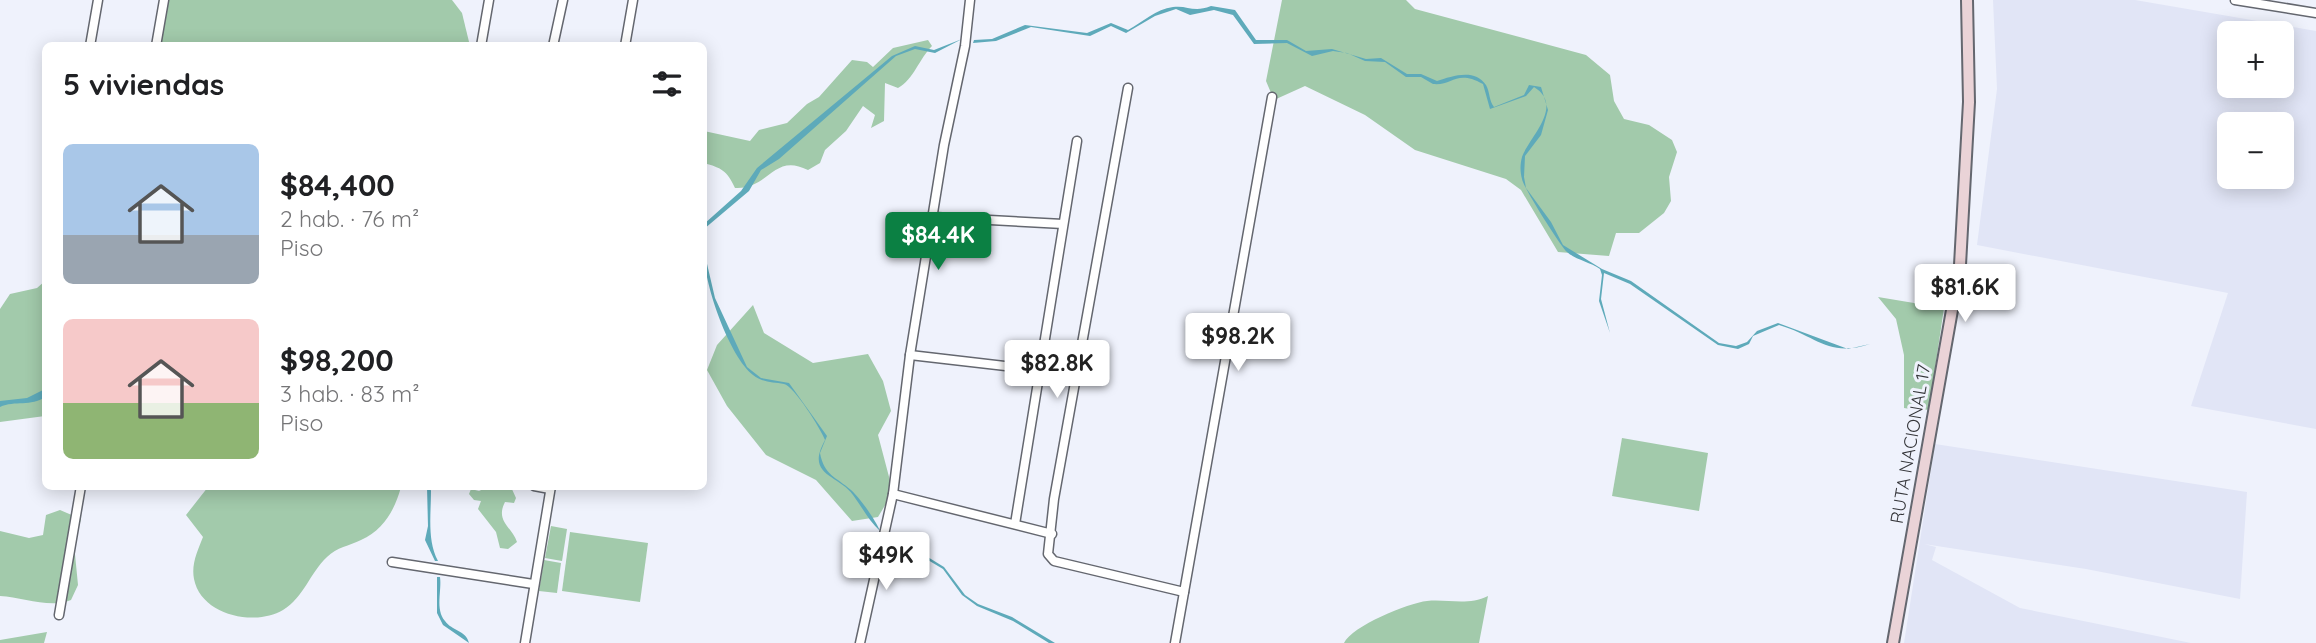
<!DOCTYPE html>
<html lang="es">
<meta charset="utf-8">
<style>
body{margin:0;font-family:Quicksand,sans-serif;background:#f6f6f6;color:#202124;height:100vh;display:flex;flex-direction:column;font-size:26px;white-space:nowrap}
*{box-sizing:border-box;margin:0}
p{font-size:23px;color:#757577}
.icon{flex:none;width:38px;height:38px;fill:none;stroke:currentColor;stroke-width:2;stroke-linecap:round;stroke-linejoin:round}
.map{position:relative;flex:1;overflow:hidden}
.side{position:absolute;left:42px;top:42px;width:665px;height:448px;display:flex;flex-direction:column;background:#fff;border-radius:10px;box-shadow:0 4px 18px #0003}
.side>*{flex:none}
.tools{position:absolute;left:2217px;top:21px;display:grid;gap:14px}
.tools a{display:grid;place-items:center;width:77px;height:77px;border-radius:10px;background:#fff;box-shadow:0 4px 18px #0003;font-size:35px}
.price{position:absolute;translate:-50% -60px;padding:0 16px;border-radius:7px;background:#fff;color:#222;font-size:23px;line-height:46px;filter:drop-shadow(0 2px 4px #0008)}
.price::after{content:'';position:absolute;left:50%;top:42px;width:21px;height:16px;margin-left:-10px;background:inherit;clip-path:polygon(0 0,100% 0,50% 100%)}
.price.current{background:#0b8043;color:#fff}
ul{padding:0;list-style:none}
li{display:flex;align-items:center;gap:21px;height:175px;padding:0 21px}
li span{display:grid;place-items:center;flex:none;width:196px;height:140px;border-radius:10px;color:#555}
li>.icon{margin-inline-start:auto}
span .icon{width:84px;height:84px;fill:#fffc;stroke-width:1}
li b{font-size:30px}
h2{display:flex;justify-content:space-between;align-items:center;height:84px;padding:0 21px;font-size:30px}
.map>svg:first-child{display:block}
.built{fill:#e1e5f6;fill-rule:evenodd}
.green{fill:#a2caab}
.water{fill:#5eaaba}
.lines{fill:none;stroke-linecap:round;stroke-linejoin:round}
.street-casing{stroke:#64676f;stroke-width:11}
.secondary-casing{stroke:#64676f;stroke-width:14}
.street{stroke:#fff;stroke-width:8}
.secondary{stroke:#ead3d7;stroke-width:10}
.labels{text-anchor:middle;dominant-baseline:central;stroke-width:6;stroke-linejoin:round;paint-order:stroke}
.street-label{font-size:18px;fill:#35363a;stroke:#eff2fc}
</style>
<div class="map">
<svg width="2316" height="643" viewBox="0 0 2316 643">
<rect width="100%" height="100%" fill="#eff2fc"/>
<g class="built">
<path d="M1993,0H2135L2316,31V429L2191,406L2228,293L1977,245L1997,89ZM2230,33H2282V86H2230ZM2230,124H2282V177H2230Z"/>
<polygon points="1935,444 2247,492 2240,599 2086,569 1924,544 1936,547 1932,560 2020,608 2191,643 1904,643"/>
</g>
<g class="green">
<polygon points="167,0 452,0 462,13 470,46 157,46"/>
<polygon points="1282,0 1406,0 1415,9 1586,55 1610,75 1614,101 1624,119 1649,125 1672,140 1677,152 1669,177 1671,201 1664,213 1639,233 1616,233 1609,256 1558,252 1521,190 1506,179 1415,150 1365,115 1305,86 1274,100 1266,81"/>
<path d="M928,40L932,46C919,59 914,79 898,88L885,83L884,121L871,128L875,115L863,106L846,131L825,150L820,163L808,170C773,152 769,190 735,188C727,170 721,168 704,163V131L750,141L759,130L787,123L807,104L819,97L852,60L867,62L873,67L893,48Z"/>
<polygon points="45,281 45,416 0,422 0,309 10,294 37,288"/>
<polygon points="1878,297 1944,308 1929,409 1922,411 1904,408 1904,355 1896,319"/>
<polygon points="753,305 764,333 813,363 868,354 883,381 891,411 878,435 893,492 878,517 852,521 816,480 766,455 727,406 707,370 717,345"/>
<polygon points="1622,438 1708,453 1699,511 1612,496"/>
<path d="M490,486L511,487L516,498L514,503L505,502C495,521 512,527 517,542L508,549L500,548L496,532L478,509L481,501L474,500L469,494L471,489L479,491Z"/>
<path d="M208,487V486L401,487C395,509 384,530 361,540C349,546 337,547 327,557C310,573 304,597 283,610C254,627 201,615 194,579C191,564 198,550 203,537L186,515Z"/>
<path d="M60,510L81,519L74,544L78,585L71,600C50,609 23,597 0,596V531L29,538L43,535L46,515Z"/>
<polygon points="551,526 567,529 562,561 545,558"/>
<polygon points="570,532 648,543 640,602 562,591"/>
<polygon points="544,560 561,563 557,593 539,591"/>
<path d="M1488,596L1479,643H1344C1352,626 1408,603 1427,601C1448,599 1468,606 1488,596Z"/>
<polygon points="47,632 44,643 0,643 0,640"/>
</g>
<g class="water">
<path d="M1211,6L1235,10L1256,40H1287L1306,51L1332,49L1366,59L1381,58L1407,74H1421L1437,81C1452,76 1475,68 1486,85C1490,92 1489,101 1494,107L1524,95L1529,85L1541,87L1548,110L1541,135L1525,156L1524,177L1526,188L1551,222L1563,245L1602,269L1631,281L1719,343L1736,346L1747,342L1757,331L1778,323L1848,349L1870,344C1828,358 1817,336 1779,325L1753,336L1749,344L1738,349L1718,345L1630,284L1604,273L1601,299L1610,333L1599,301L1602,275L1600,269C1590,262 1576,260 1567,252C1561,247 1523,187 1522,179C1520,172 1520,164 1522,157C1529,137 1565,106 1534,87L1526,96L1490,109L1483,84C1456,69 1453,86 1433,84L1421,77H1406L1385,62L1365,61L1347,53L1333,51L1312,56L1287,43L1254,44L1233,15L1214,10L1190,15L1176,9L1155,16L1126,33L1111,26L1090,36L1031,27L996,41L973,43L974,40L992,39L1025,25L1087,33L1111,23L1128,30C1143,22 1156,9 1173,7C1188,5 1193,13 1211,6Z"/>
<polygon points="962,39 935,53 915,49 896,56 779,159 761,170 749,191 704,229 704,224 741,191 757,168 892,56 915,46 934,50"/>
<path d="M704,251L715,298L747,367L761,378L789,383L827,436L820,453C824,475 836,477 851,490C861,499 876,521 880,531C869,521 862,507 853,495C838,474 805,476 825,440C821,429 794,386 784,384C773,382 763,383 753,375C729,356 703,282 704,251Z"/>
<path d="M45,389V397C31,407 15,400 0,407V401L27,398Z"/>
<path d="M427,487H430L431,491C431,514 427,541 438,561H435L425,540L428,526Z"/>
<polygon points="892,535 944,567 965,595 978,604 1012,617 1055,643 1049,643 1013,621 977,606 962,595 943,569 891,538"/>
<path d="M437,577H440C442,591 435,609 445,621C452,631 466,630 469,643L443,625L437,613Z"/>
</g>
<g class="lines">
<defs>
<g id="street">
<polyline points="2235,0 2316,13"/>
<polyline points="90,46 98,0"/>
<polyline points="156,46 164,0"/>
<polyline points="481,46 489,0"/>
<polyline points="553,46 563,0"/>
<polyline points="625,46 633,0"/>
<polyline points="1128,88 1054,499 1048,554 1054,561 1184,592"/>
<polyline points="933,217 1063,224"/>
<polyline points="910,355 1039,370"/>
<polyline points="534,486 550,489"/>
<polyline points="893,494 1052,534"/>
<polyline points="1015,524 1077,141"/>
<polyline points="392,562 533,584"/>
<polyline points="59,615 81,486"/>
<polyline points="525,643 551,486"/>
<polyline points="860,643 893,494 910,355 944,145 965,46 970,0"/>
<polyline points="1175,643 1272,97"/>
</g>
<polyline id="secondary" points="1893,643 1960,265 1969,102 1967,0"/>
</defs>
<use href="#street" class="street-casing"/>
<use href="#secondary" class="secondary-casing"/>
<use href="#street" class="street"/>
<use href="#secondary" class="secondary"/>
</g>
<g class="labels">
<g class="street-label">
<text transform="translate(1910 444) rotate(-80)">RUTA NACIONAL 17</text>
</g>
</g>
</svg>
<div class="tools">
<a>+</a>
<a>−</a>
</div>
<b class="price current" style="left:938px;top:272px">$84.4K</b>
<b class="price" style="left:1965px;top:324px">$81.6K</b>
<b class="price" style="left:1238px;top:373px">$98.2K</b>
<b class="price" style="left:1057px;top:400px">$82.8K</b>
<b class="price" style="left:886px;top:592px">$49K</b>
<section class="side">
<h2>5 viviendas<svg class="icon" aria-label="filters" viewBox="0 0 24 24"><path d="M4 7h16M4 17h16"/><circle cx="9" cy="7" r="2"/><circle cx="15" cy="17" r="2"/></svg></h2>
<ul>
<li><span style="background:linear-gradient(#a9c7e8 65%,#9aa5b1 0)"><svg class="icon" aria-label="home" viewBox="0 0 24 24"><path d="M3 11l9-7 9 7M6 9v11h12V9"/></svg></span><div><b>$84,400</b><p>2 hab. · 76 m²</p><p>Piso</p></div></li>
<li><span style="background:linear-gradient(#f6c9c9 60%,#8fb573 0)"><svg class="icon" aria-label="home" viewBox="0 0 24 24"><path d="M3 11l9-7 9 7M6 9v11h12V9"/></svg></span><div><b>$98,200</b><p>3 hab. · 83 m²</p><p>Piso</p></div></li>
</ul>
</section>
</div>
